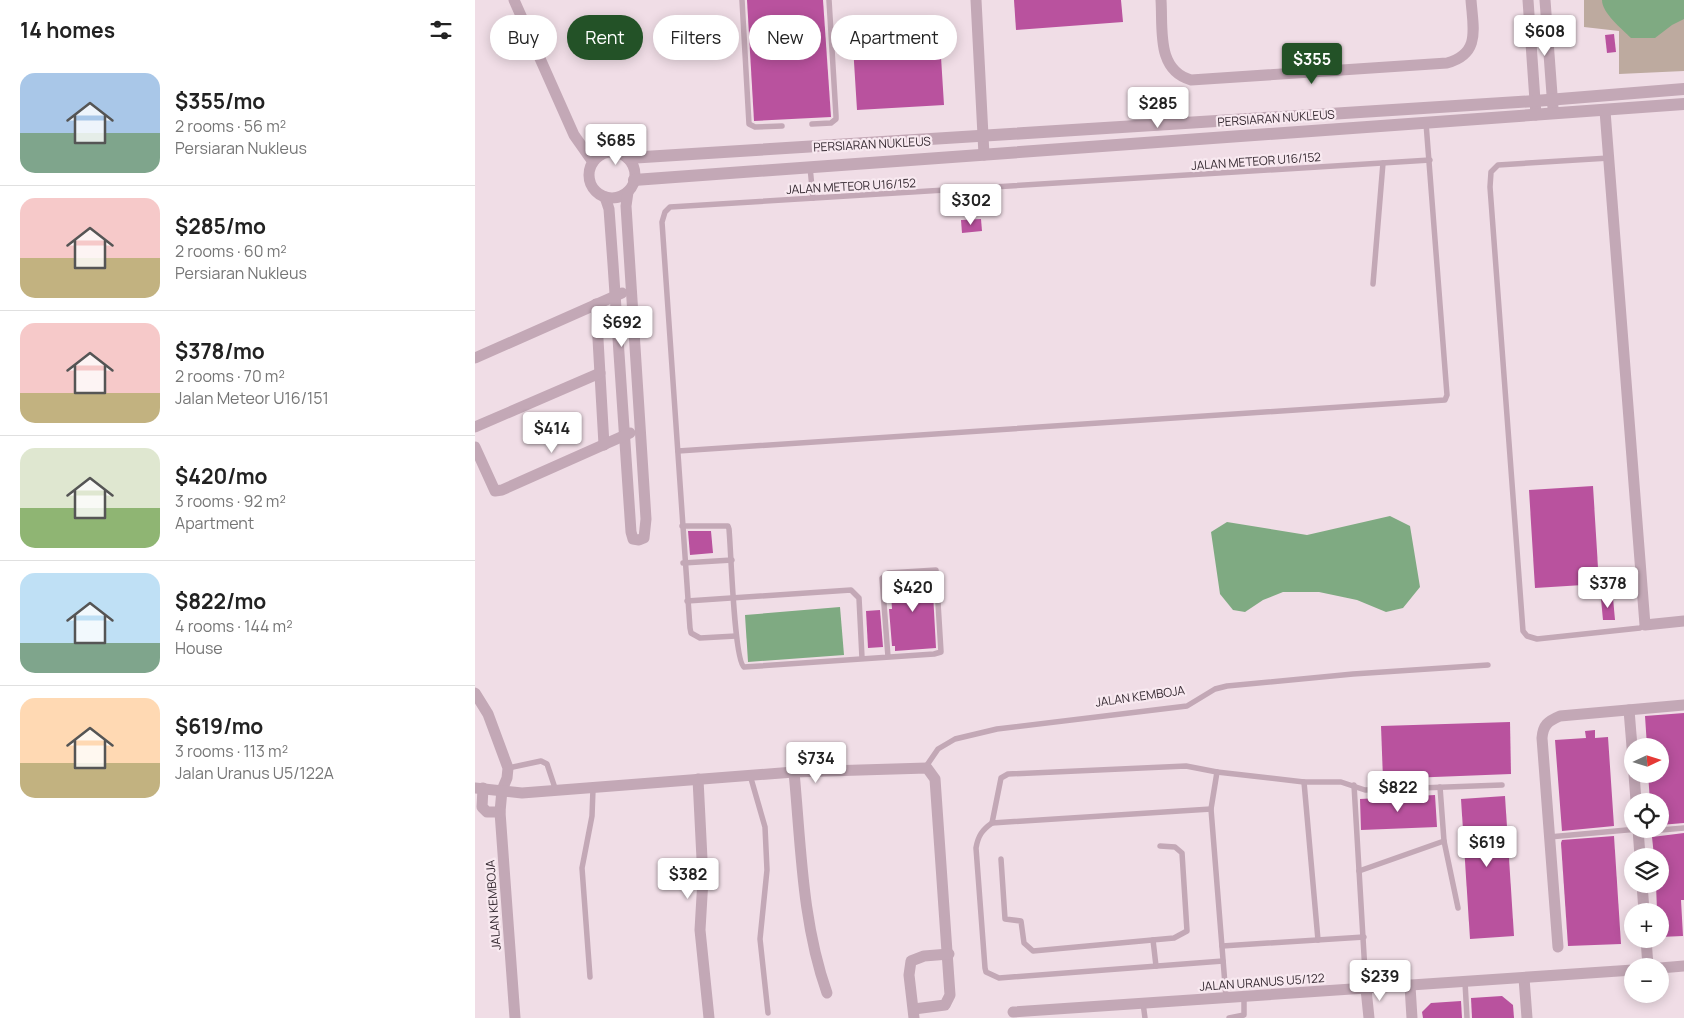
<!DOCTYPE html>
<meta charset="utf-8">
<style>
body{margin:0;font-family:Manrope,sans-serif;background:#f2f2f2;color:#222;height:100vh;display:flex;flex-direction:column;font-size:19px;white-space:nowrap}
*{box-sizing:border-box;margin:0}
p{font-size:16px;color:#767676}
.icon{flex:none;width:28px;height:28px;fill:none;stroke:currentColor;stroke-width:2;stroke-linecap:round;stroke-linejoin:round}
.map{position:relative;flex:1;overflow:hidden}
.sheet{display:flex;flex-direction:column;background:#fff;width:475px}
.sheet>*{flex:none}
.hud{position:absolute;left:15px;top:15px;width:475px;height:45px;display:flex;gap:10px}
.needle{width:32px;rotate:86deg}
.controls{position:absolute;left:1149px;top:738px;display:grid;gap:10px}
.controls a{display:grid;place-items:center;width:45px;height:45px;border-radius:50%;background:#fff;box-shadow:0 2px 12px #0003;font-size:25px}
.price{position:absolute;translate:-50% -42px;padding:0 11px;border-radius:5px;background:#fff;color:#222;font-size:16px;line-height:32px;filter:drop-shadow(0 1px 2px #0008)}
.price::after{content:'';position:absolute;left:50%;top:30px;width:15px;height:11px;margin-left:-8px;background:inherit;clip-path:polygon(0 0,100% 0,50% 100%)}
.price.on{background:#235227;color:#fff}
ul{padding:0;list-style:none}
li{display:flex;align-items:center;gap:15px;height:125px;padding:0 20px}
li+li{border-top:1px solid #e0e0e0}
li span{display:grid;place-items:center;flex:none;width:140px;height:100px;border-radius:15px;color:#555}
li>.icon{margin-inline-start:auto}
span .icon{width:60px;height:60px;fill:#fffc;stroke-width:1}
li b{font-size:21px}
h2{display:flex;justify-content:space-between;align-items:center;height:60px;padding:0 20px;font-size:21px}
.chip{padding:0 18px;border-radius:22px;background:#fff;box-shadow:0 2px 12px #0003;font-size:18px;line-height:45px}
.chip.on{background:#235227;color:#fff}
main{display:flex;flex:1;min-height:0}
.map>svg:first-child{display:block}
.green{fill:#bdaa9f}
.water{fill:#7faa82}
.building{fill:#b9529e}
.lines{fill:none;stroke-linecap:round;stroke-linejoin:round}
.service{stroke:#c3a8b6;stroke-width:5.5}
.minor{stroke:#c3a8b6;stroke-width:11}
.tertiary{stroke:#c3a8b6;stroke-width:12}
.labels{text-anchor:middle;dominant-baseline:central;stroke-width:4.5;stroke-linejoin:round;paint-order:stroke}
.street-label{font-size:12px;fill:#352931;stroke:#f8e9f0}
</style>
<main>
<section class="sheet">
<h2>14 homes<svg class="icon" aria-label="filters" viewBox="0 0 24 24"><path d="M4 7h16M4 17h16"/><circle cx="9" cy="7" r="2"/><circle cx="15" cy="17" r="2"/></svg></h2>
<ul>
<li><span style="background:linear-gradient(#a9c7e8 60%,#7fa58c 0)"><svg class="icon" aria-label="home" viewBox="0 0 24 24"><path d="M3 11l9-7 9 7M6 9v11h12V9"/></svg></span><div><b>$355/mo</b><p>2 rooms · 56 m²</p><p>Persiaran Nukleus</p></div></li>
<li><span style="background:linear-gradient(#f6c9c9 60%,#c2b280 0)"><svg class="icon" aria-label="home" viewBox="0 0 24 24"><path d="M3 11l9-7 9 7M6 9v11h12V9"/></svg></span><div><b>$285/mo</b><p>2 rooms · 60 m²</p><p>Persiaran Nukleus</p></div></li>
<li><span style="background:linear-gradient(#f6c9c9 70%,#c2b280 0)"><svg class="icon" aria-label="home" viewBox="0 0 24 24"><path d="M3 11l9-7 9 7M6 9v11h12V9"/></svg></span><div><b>$378/mo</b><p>2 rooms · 70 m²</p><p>Jalan Meteor U16/151</p></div></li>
<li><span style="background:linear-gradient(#dfe7d0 60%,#8fb573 0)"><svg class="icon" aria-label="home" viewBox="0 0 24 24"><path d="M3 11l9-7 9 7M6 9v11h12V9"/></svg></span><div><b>$420/mo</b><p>3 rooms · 92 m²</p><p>Apartment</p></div></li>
<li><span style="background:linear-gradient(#bfe0f5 70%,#7fa58c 0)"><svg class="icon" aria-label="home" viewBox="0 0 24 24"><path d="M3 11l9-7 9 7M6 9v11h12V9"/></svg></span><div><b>$822/mo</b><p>4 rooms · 144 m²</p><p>House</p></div></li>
<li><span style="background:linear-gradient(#ffd9b3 65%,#c2b280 0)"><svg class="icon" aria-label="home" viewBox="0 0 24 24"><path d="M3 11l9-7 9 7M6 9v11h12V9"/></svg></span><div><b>$619/mo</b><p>3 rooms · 113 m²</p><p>Jalan Uranus U5/122A</p></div></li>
</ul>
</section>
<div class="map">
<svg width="1209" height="1018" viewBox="0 0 1209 1018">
<rect width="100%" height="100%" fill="#f0dde6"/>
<polygon class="green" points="1109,0 1209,0 1209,71 1144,74 1144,31 1109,27"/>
<g class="water">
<path d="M1127,0H1209V19L1197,25L1180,38H1156C1147,29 1127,13 1127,0Z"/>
<polygon points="915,516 935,526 945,587 928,608 911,612 882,600 844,592 808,592 788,600 770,612 758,610 745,594 736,532 752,522 832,535"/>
<polygon points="365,607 369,655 273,662 270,615"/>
</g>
<g class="building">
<polygon points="272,0 348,0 356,117 279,121"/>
<polygon points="539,0 646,0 648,22 541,30"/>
<polygon points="464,25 469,105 382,110 377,30"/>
<polygon points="1139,34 1141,52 1132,53 1130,35"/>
<polygon points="506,219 507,231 487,233 486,220"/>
<polygon points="1118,486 1124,584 1060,588 1054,490"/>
<polygon points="213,531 236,531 238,553 215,555"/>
<polygon points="457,575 461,648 420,651 420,646 417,646 414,609 417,609 415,578"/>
<polygon points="1138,598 1140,620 1128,620 1126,599"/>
<polygon points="405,610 408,647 393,648 391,611"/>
<polygon points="1209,713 1209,823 1185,825 1185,801 1175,801 1173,774 1185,774 1185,746 1172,746 1170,716"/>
<polygon points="1035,722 1036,774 908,779 906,726"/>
<polygon points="1120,730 1120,738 1133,737 1139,826 1087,831 1080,740 1111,738 1110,731"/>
<polygon points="960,795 962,827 886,830 885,799"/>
<polygon points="1030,796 1039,936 995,939 986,799"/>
<polygon points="1209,833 1209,900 1206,900 1208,936 1185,937 1185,911 1182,911 1181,884 1185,884 1185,856 1179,856 1177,837"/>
<polygon points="1139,836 1146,944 1093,946 1086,843 1087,840"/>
<polygon points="1027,996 1038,1005 1039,1018 997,1018 996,998"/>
<polygon points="986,1001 987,1018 948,1018 947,1012 956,1003"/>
</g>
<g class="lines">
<g class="service">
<polyline points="267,0 274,124 280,127 307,126"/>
<polyline points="337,124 356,123 361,119 361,116 354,0"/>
<polyline points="1134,158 1023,165 1016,172 1015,187 1048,631 1052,636 1062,639 1165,628 1170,625"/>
<polyline points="335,167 338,198"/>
<polyline points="898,284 908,163"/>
<polyline points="203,451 970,400 972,395 951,123"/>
<path d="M207,526H253L254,529C256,549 259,660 269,667L459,654L466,652L461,570L413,573L407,578L413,657"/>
<polyline points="208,563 257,560"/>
<polyline points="212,601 376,590 384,598 387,658"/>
<polyline points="261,636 225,638 216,633 215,628 187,222 190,212 195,207 955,160"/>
<polyline points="33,768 66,761 72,764 81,791"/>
<polyline points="450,768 463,749 480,739 522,729 712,706 740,689 752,686 878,674 1013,665"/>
<polyline points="742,772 829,782 866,782 890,790 1027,785"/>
<polyline points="275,775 290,827 292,870 285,939 293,1013"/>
<polyline points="829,782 843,940"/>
<polyline points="879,785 891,989"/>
<polyline points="965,787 969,841 983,908"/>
<path d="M736,809L517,823C507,830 503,836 501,848L510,968L511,972L524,978L748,961"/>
<polyline points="517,823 526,778 533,774 711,766 742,772 736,809 751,997"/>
<polyline points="1163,832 1209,828"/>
<polyline points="1074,837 1163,829"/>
<polyline points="526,859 530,919 546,921 549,943 558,951 699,938 712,931 707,853 700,847 685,846"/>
<polyline points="884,871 969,841"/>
<polyline points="678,940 681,966"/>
<polyline points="747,946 889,937"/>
<polyline points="115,977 107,868 117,816 118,789"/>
<polyline points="990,982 992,1018"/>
<polyline points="668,1003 670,1018"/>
<polyline points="754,1018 769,1015 769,997"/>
</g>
<g class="minor">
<polyline points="39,0 99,135 118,162"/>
<polyline points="501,0 509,155"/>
<path d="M686,0C688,29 681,70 716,80L972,63C1006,54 998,28 996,0"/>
<polyline points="1053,0 1061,115"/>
<polyline points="1070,0 1078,108"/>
<polyline points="1130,111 1170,625 1209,621"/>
<circle cx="137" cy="175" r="23"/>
<polyline points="130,197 134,209 138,264 156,532 158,539 164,540 169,538 171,519 151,206 153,192"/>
<polyline points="121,304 129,445"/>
<polyline points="0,358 147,293"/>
<polyline points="0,427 125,373"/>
<polyline points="0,447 20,491 27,490 155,433"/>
<polyline points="0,693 13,714 33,768 32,778 27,790 25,812 40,1018"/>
<polyline points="1154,710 1158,759"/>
<path d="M319,772C326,846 327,923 352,993"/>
<polyline points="1159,774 1161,801"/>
<polyline points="223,779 228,879 225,930 234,1018"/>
<polyline points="0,788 47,793 319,772 452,768 460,779 475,995 470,1005 439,1009"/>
<polyline points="8,788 7,807 12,812 25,812"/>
<polyline points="1163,829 1165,856"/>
<polyline points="1167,884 1169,911"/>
<polyline points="1171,939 1173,966"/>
<path d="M1083,947L1067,738C1068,725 1073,721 1085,716L1209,705"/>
<polyline points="1185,968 1209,966"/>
<polyline points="1049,978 1052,1018"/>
<polyline points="935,986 937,1018"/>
<polyline points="891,989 894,1018"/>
<polyline points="538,1012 1158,970"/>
<polyline points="439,1018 434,975 436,961 449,956 474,954"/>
</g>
<g class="tertiary">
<polyline points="153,158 1060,101 1209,89"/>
<polyline points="159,180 1209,104"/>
</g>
</g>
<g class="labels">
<g class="street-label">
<text transform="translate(801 118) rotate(-4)">PERSIARAN NUKLEUS</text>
<text transform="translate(397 144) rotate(-3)">PERSIARAN NUKLEUS</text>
<text transform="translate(781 161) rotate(-4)">JALAN METEOR U16/152</text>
<text transform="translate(376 186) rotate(-3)">JALAN METEOR U16/152</text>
<text transform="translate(665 696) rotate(-8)">JALAN KEMBOJA</text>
<text transform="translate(18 905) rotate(-94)">JALAN KEMBOJA</text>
<text transform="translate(787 982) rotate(-4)">JALAN URANUS U5/122</text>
</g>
</g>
</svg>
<div class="controls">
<a><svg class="needle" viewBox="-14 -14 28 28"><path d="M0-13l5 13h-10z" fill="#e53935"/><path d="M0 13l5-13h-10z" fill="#767676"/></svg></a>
<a><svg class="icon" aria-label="locate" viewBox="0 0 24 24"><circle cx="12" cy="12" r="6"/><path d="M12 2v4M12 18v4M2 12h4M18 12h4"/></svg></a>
<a><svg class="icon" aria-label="layers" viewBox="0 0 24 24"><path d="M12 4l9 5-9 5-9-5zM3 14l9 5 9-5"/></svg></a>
<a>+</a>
<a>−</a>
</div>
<b class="price" style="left:1070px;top:57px">$608</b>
<b class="price on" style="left:837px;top:85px">$355</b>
<b class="price" style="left:683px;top:129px">$285</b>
<b class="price" style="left:141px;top:166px">$685</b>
<b class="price" style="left:496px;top:226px">$302</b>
<b class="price" style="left:147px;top:348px">$692</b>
<b class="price" style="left:77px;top:454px">$414</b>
<b class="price" style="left:1133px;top:609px">$378</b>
<b class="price" style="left:438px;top:613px">$420</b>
<b class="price" style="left:341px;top:784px">$734</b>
<b class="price" style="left:923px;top:813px">$822</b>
<b class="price" style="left:1012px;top:868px">$619</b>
<b class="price" style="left:213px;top:900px">$382</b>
<b class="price" style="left:905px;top:1002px">$239</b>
<div class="hud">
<a class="chip">Buy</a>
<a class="chip on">Rent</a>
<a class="chip">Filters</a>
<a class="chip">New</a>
<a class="chip">Apartment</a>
</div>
</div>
</main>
